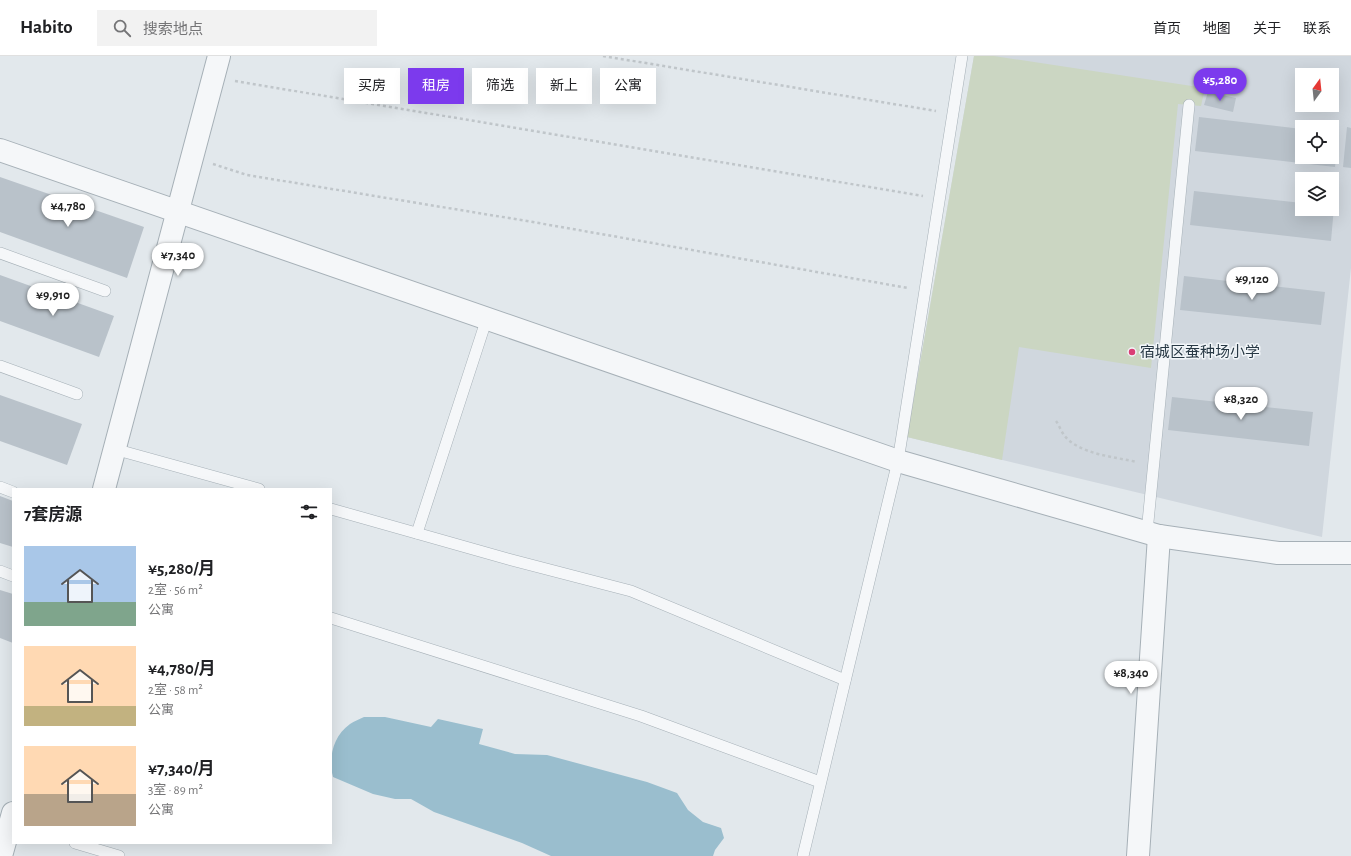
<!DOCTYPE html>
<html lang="zh">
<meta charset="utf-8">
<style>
body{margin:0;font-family:"Alegreya Sans","Noto Sans SC",sans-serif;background:#f2f2f2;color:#202124;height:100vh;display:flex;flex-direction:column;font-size:15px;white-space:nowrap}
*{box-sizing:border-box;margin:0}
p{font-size:13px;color:#757577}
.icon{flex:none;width:22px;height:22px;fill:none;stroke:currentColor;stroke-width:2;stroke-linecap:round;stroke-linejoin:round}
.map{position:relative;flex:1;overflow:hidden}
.details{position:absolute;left:12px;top:432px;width:320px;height:356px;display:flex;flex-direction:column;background:#fff;border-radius:0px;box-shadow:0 4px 16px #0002}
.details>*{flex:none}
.hud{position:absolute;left:344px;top:12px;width:380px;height:36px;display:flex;gap:8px}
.needle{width:26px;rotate:15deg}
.buttons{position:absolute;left:1295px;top:12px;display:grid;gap:8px}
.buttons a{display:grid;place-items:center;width:44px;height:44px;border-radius:0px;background:#fff;box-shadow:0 4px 16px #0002;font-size:20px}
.price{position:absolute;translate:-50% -34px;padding:0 9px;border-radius:14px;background:#fff;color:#222;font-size:13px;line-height:26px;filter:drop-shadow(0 1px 2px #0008)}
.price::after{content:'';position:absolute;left:50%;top:24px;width:12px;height:9px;margin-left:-6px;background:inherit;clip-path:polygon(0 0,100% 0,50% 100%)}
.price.active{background:#7c3aed;color:#fff}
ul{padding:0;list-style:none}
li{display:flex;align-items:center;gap:12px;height:100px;padding:0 12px}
li span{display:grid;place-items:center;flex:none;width:112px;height:80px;border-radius:0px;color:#555}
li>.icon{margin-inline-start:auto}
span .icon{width:48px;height:48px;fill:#fffc;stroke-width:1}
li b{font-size:17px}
h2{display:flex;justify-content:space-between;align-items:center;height:48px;padding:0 12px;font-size:17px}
.tag{padding:0 14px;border-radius:0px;background:#fff;box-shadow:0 4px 16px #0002;font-size:14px;line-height:36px}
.tag.active{background:#7c3aed;color:#fff}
header{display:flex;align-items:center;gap:24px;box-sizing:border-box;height:56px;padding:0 20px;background:#fff;border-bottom:1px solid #e0e0e0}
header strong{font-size:19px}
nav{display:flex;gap:22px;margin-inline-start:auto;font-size:14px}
.search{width:280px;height:36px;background:#f2f2f2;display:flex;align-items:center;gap:10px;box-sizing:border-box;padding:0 14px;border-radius:0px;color:#757577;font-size:15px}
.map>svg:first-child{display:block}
.built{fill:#d0d7de;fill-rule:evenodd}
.green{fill:#cbd6c2}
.water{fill:#9abece}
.building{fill:#b9c2ca}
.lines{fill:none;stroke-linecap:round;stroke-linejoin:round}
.service-casing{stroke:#a6b0b7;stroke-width:12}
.minor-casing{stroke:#a6b0b7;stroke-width:24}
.tertiary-casing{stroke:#a6b0b7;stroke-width:24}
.path{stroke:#c0c6ca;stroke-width:2.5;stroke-dasharray:3 3;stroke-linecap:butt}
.service{stroke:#f5f7f9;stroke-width:11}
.minor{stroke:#f5f7f9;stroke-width:22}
.tertiary{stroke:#f5f7f9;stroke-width:22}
.poi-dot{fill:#da3e75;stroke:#f2f6f9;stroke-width:1.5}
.labels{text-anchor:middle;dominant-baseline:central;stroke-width:3;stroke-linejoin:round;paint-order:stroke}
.poi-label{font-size:15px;fill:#283945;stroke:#f2f6f9;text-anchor:start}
</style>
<header>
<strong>Habito</strong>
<div class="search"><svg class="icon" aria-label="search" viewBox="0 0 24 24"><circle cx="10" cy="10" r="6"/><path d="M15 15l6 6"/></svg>搜索地点</div>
<nav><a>首页</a><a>地图</a><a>关于</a><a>联系</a></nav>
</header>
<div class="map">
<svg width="1351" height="800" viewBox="0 0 1351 800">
<rect width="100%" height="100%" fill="#e2e8ec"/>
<path class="built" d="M974,0H1351V212L1322,481L907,381ZM1302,19H1332V49H1302ZM1302,71H1332V101H1302ZM1302,123H1332V153H1302Z"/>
<polygon class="green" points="974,0 994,0 1205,32 1201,50 1178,48 1151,312 1019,291 1002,404 907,381"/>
<path class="water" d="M364,661H385L431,671L438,663L483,673L479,688L515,698L547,699L647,726L677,737L688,754L703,766L721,772L724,782L715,794L713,800H551L522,787L434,756L411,743H395L373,738L333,721C328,702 333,680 350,668C354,665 360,663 364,661Z"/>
<g class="building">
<polygon points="1208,36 1236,42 1233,56 1204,49"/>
<polygon points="1199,61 1302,73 1302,101 1332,101 1332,76 1339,77 1335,111 1195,95"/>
<polygon points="1347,71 1351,72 1351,112 1343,111"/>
<polygon points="0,121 144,171 127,222 0,176"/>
<polygon points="1194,135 1302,147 1302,153 1332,153 1332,150 1334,151 1331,185 1190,169"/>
<polygon points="0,219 114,260 99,301 0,265"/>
<polygon points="1184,220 1325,236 1321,269 1180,254"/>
<polygon points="0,339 82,368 67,409 0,385"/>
<polygon points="1172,341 1313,356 1309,390 1168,374"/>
<polygon points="0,440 13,445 13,491 0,487"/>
<polygon points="0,534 13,538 13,587 0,582"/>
</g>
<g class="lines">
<defs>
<g id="service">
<polyline points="0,197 105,235"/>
<polyline points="0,310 77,338"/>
<polyline points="114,393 259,433"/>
<polyline points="0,431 13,436"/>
<polyline points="331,453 508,503 631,535 845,624"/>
<polyline points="1147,476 1189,49"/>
<polyline points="417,477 487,262"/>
<polyline points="0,515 13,520"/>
<polyline points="331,562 641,660 820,726"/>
<polyline points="75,787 119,800"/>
<polyline points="803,800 898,405 962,0"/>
</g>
<polyline id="minor" points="1138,800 1159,480"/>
<g id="tertiary">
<polyline points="0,94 898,405 1159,480 1278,497 1351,497"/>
<polyline points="104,433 219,0"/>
<polyline points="1,800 13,757"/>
</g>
</defs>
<use href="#service" class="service-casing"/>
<use href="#minor" class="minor-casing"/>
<use href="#tertiary" class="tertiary-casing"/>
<g class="path">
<polyline points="603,0 936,55"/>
<polyline points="235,25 923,140"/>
<polyline points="213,108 247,119 527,165 908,232"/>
<path d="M1056,365C1059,369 1061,375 1064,379C1078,398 1115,401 1137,406"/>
</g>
<use href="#service" class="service"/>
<use href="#minor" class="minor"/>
<use href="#tertiary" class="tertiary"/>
</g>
<circle class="poi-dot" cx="1132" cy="296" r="4"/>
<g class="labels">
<g class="poi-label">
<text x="1140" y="296">宿城区蚕种场小学</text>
</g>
</g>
</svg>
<div class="buttons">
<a><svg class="needle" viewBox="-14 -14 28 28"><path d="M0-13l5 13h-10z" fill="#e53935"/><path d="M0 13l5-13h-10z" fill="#757577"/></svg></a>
<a><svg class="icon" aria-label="locate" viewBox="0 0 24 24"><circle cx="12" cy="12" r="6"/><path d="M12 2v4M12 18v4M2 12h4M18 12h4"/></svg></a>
<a><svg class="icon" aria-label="layers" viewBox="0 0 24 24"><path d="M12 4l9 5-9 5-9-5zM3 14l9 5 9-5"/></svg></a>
</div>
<b class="price active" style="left:1220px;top:46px">¥5,280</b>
<b class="price" style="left:68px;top:172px">¥4,780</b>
<b class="price" style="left:178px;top:221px">¥7,340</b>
<b class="price" style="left:1252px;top:245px">¥9,120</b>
<b class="price" style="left:53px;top:261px">¥9,910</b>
<b class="price" style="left:1241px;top:365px">¥8,320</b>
<b class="price" style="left:1131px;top:639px">¥8,340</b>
<div class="hud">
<a class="tag">买房</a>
<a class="tag active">租房</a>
<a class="tag">筛选</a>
<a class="tag">新上</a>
<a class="tag">公寓</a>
</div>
<section class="details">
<h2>7套房源<svg class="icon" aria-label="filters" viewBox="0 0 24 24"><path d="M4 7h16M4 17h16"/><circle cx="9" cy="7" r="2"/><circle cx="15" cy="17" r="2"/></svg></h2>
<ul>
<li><span style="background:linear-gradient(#a9c7e8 70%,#7fa58c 0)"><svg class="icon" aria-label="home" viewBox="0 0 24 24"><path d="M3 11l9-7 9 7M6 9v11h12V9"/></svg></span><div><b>¥5,280/月</b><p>2室 · 56 m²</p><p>公寓</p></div></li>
<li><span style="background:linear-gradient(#ffd9b3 75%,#c2b280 0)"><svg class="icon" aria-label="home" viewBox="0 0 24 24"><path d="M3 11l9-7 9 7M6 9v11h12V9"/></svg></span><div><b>¥4,780/月</b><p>2室 · 58 m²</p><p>公寓</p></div></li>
<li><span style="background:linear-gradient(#ffd9b3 60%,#b9a48a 0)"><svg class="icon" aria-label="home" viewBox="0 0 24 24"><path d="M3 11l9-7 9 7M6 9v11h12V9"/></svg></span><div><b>¥7,340/月</b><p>3室 · 89 m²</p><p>公寓</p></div></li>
</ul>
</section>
</div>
